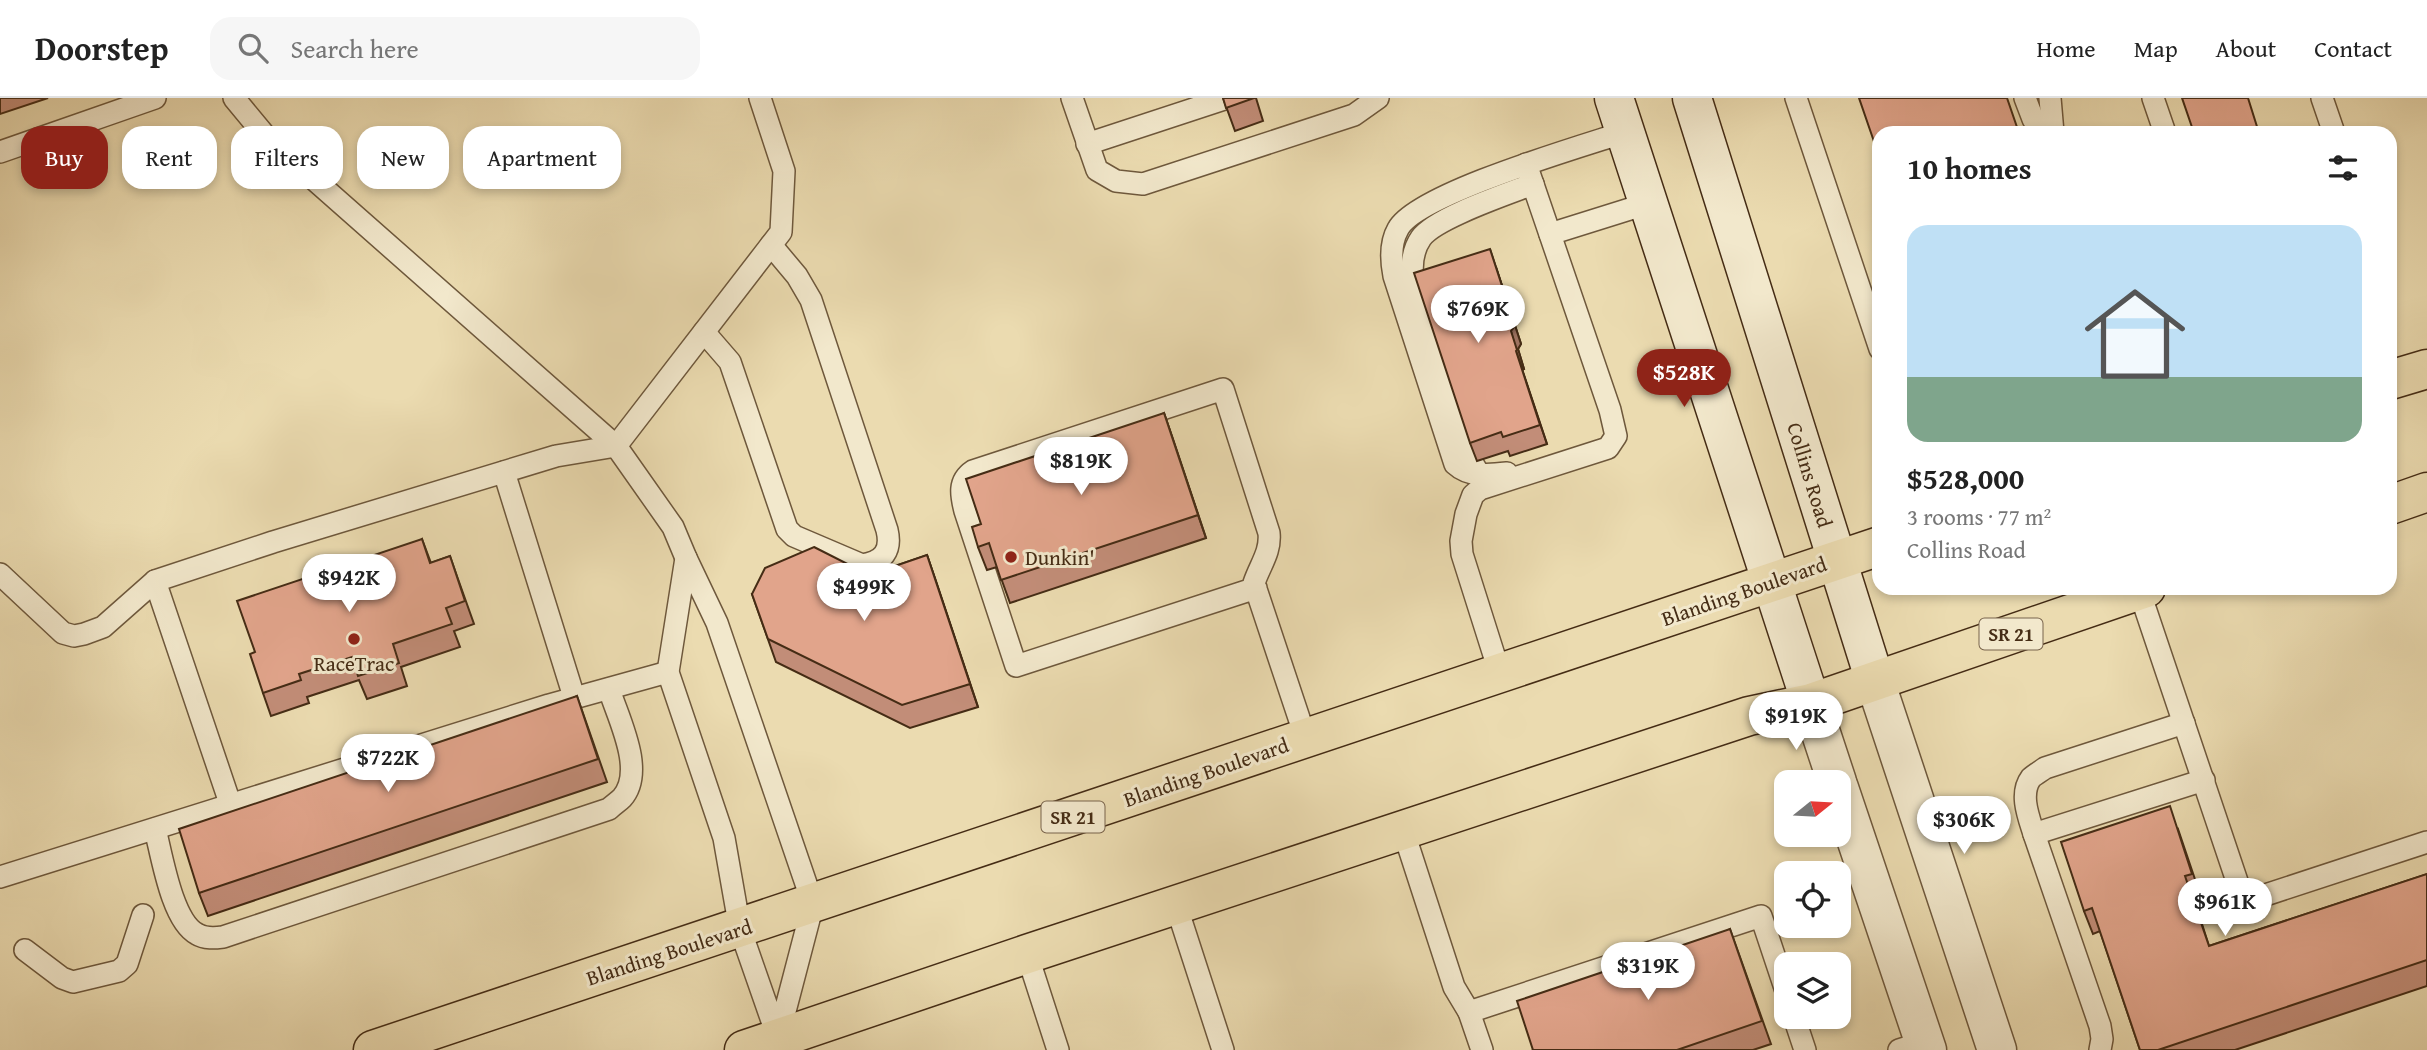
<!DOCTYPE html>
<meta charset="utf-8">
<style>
body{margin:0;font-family:"Gentium Book Plus",serif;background:#f6f6f6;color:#222;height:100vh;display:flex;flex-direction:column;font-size:26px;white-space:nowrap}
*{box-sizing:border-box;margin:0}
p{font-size:23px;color:#767676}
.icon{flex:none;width:38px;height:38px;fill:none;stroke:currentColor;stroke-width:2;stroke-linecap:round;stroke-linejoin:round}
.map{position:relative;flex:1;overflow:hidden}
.panel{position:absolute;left:1872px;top:28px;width:525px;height:469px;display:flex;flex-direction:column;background:#fff;border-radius:21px;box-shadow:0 4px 10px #0003}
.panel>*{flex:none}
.top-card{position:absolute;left:21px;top:28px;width:665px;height:63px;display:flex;gap:14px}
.needle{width:46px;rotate:72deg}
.controls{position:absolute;left:1774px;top:672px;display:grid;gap:14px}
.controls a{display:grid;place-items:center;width:77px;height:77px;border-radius:14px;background:#fff;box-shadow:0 4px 10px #0003;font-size:35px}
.price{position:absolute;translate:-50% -60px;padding:0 16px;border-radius:24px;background:#fff;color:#222;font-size:23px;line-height:46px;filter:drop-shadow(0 2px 4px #0008)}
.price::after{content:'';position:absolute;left:50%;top:42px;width:21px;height:16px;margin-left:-10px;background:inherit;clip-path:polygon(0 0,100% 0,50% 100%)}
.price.selected{background:#8f2418;color:#fff}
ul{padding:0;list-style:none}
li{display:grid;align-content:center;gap:14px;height:371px;padding:0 35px}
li+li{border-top:2px solid #e0e0e0}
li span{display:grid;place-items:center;height:217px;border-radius:21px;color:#555}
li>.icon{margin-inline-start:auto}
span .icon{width:126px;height:126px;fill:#fffc;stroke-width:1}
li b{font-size:30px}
h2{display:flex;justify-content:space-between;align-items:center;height:84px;padding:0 35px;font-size:30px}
.pill{padding:0 24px;border-radius:21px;background:#fff;box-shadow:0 4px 10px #0003;font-size:24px;line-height:63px}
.pill.selected{background:#8f2418;color:#fff}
header{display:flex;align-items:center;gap:42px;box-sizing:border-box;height:98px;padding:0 35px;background:#fff;border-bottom:2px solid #e0e0e0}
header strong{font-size:33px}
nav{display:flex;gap:38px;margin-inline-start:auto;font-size:24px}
.search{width:490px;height:63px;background:#f6f6f6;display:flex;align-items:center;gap:18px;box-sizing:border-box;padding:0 24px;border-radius:21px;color:#767676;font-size:26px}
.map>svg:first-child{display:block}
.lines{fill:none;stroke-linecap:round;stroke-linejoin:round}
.service-casing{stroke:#6e583c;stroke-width:24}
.tertiary-casing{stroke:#6e583c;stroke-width:41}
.secondary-casing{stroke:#452c15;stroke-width:41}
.primary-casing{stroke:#452c15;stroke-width:41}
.service{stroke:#f2e8cc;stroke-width:21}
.tertiary{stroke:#f2e8cc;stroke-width:38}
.secondary{stroke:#f2e8cc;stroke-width:38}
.primary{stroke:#ebdbb0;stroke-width:38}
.wall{fill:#c28d78;stroke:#452c15;stroke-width:2}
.shaded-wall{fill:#9e7361;stroke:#452c15;stroke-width:2}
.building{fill:#e1a48b;stroke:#452c15;stroke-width:2}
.poi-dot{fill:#8f2418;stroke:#f2e8cc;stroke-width:2.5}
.labels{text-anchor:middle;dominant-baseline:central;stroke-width:6;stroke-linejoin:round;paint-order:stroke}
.shield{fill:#f2e8cc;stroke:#79644c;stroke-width:2}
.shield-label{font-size:19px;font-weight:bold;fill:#452c15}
.street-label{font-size:21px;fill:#452c15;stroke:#f2e8cc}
.poi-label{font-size:21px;fill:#452c15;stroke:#f2e8cc;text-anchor:start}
</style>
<header>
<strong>Doorstep</strong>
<div class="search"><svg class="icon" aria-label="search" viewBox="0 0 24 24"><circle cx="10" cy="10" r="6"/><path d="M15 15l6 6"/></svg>Search here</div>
<nav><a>Home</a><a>Map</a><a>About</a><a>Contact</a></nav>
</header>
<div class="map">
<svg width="2427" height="952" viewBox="0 0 2427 952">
<rect width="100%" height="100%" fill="#ebdbb0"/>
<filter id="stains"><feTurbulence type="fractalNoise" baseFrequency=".00286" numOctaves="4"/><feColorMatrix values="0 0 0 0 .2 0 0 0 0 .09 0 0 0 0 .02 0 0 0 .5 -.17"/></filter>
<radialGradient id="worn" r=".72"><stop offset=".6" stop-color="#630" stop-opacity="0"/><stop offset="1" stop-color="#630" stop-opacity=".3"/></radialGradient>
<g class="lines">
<defs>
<g id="service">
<polyline points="234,0 267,40 616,348 673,429 686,460"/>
<polyline points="1072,0 1097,72 1116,83 1143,86 1354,17 1378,0"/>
<polyline points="1796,0 1880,251"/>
<polyline points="2025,0 2033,21 2042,35"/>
<polyline points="2050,0 2053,35"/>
<polyline points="2153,0 2165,35"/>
<polyline points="2322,0 2334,35"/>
<polyline points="1087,46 1224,1"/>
<polyline points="0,54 155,0"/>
<polyline points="1550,136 1649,105"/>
<path d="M704,234L730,264L787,431L794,438L862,467C883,464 892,453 887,432L811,202L797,178L771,147"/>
<polyline points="504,374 574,599"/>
<path d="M1507,375C1489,377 1469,379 1455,366L1394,178C1391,163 1390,145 1398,131C1416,96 1583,48 1625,34"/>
<path d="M1479,376L1469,359L1413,182C1411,167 1412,153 1421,140C1435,120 1507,96 1533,86"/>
<polygon points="686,460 717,525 813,806 778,940 740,831 724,740 668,574"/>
<polyline points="0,476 63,535 74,538 84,536 103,529 155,483 273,444 556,358 616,348 781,134 784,73 760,0"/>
<polyline points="155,483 231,708"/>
<path d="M1256,490L1016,568L965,413C961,397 958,383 973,373L1223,291L1269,435C1271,454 1260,467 1254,485L1306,641"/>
<polyline points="2139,492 2244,804 2427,744"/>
<polyline points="1500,576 1462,456 1461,443 1466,416 1473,397 1480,391 1608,350 1616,338 1610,312 1526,66"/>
<path d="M2184,625L2045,670C2041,673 2034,677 2031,680C2019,696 2029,720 2034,736L2204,682"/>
<path d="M155,731C162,758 172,823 197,836C205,841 215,840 223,839L609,711C613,707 618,704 622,700C646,673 618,620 609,591"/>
<polyline points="1403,732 1454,889 1469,914 1482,952"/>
<polyline points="2034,736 2100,928 2102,941 2100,952"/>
<polyline points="0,779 549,607 668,574"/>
<polyline points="1176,807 1223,952"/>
<polyline points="25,852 62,880 73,884 119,873 127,866 143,817"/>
<polyline points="1027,856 1058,952"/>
<polyline points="1469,914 1761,818 1787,896"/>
<polyline points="1794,919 1805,952"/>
<polyline points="1899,952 1924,944"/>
</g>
<g id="tertiary">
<polyline points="1875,583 1997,952"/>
<polyline points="1811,605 1837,684"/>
<polyline points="1839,690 1927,952"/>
</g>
<g id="secondary">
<polyline points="1614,0 1811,605"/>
<polyline points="1692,0 1875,583"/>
</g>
<g id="primary">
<polyline points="2390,282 2427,271"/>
<polyline points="2390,407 2427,394"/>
<polyline points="373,952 1880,448"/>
<polyline points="744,952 1027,856 1749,618 1811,605 2146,490"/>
</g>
</defs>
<use href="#service" class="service-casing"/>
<use href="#tertiary" class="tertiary-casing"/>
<use href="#secondary" class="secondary-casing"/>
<use href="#primary" class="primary-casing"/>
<use href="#service" class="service"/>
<use href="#tertiary" class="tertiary"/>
<use href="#secondary" class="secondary"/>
<use href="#primary" class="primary"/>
</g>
<g class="wall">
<polygon points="0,0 48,0 0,16"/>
<polygon points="1223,0 1256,0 1263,23 1235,33"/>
<polygon points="1496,169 1521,246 1518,251 1524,271 1522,272 1547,346 1510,358 1508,353 1477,363 1470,345"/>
<polygon points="1164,315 1206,440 1010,505 997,469 987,472 978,449 981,426"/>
<polygon points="422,441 431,465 450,458 458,481 474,526 454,533 460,549 401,569 407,588 367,601 359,582 307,599 309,605 271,618 263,595"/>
<polygon points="927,457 978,609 910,630 776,564 752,496 869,477"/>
<polygon points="577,598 607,684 208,818 199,795"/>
<polygon points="2178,731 2201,799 2194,801 2209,848 2427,776 2427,888 2235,952 2140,952 2100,833 2093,836 2084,813"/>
<polygon points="1730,831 1771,946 1753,952 1533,952"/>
</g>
<g class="shaded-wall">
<polygon points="1490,151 1521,246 1518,251 1524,271 1522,272 1547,346 1516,253"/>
<polygon points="1164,315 1172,338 1206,440 1198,417"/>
<polygon points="927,457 935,480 978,609 970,586"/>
</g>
<g class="building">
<polygon points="1223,0 1254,0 1226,10"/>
<polygon points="1859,0 2007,0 2019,35 1880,35 1880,61"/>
<polygon points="2182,0 2248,0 2259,35 2194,35"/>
<polygon points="1490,151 1515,228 1511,233 1517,252 1516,253 1540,327 1503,339 1501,334 1470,345 1414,175"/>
<polygon points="1164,315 1198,417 1001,482 989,445 978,449 972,429 981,426 966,381"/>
<polygon points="422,441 430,465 450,458 465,503 446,510 452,526 393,546 399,565 358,578 352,559 299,576 301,582 263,595 250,556 255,554 237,503"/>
<polygon points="814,449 869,477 927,457 970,586 902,607 768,541 752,496 765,470"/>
<polygon points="577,598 598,661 199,795 179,731"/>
<polygon points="2170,708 2192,776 2185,778 2209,848 2427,776 2427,862 2158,952 2140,952 2092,810 2084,813 2061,744"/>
<polygon points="1730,831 1762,923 1677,952 1533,952 1517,903"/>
</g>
<g class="poi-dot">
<circle cx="1011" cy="459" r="7"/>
<circle cx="354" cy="541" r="7"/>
</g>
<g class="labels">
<g class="shield">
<rect x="1979.5" y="520.5" width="63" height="31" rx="5"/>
<rect x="1041.5" y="703.5" width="63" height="31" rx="5"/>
</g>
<g class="shield-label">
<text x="2011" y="536">SR 21</text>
<text x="1073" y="719">SR 21</text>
</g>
<g class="street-label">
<text transform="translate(1810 377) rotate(73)">Collins Road</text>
<text transform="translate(1744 493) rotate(-19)">Blanding Boulevard</text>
<text transform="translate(1206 674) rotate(-19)">Blanding Boulevard</text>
<text transform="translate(669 854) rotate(-18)">Blanding Boulevard</text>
</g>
<g class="poi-label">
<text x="1025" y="459">Dunkin'</text>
<text x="354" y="565" text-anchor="middle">RaceTrac</text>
</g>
</g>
<rect width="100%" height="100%" filter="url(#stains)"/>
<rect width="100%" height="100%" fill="url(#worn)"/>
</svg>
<div class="controls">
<a><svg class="needle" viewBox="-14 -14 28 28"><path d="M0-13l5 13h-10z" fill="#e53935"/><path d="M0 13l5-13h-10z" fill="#767676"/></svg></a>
<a><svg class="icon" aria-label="locate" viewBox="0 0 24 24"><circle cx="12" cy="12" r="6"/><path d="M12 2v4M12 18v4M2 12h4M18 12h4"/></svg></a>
<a><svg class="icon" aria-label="layers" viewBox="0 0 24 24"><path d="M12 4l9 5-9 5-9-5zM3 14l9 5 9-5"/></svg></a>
</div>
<b class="price" style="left:1478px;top:247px">$769K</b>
<b class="price selected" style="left:1684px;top:311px">$528K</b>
<b class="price" style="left:1081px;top:399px">$819K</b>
<b class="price" style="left:349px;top:516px">$942K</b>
<b class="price" style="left:864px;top:525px">$499K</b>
<b class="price" style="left:1796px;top:654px">$919K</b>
<b class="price" style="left:388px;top:696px">$722K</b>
<b class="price" style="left:1964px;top:758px">$306K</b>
<b class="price" style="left:2225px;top:840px">$961K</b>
<b class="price" style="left:1648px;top:904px">$319K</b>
<div class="top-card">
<a class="pill selected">Buy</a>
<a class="pill">Rent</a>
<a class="pill">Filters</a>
<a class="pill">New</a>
<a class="pill">Apartment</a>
</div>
<section class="panel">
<h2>10 homes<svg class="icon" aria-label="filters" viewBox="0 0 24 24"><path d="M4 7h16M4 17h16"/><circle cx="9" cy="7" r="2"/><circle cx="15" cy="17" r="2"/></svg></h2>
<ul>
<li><span style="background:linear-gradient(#bfe0f5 70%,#7fa58c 0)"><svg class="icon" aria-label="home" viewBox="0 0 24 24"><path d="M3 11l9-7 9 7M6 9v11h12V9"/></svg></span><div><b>$528,000</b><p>3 rooms · 77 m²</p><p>Collins Road</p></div></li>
</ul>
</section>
</div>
